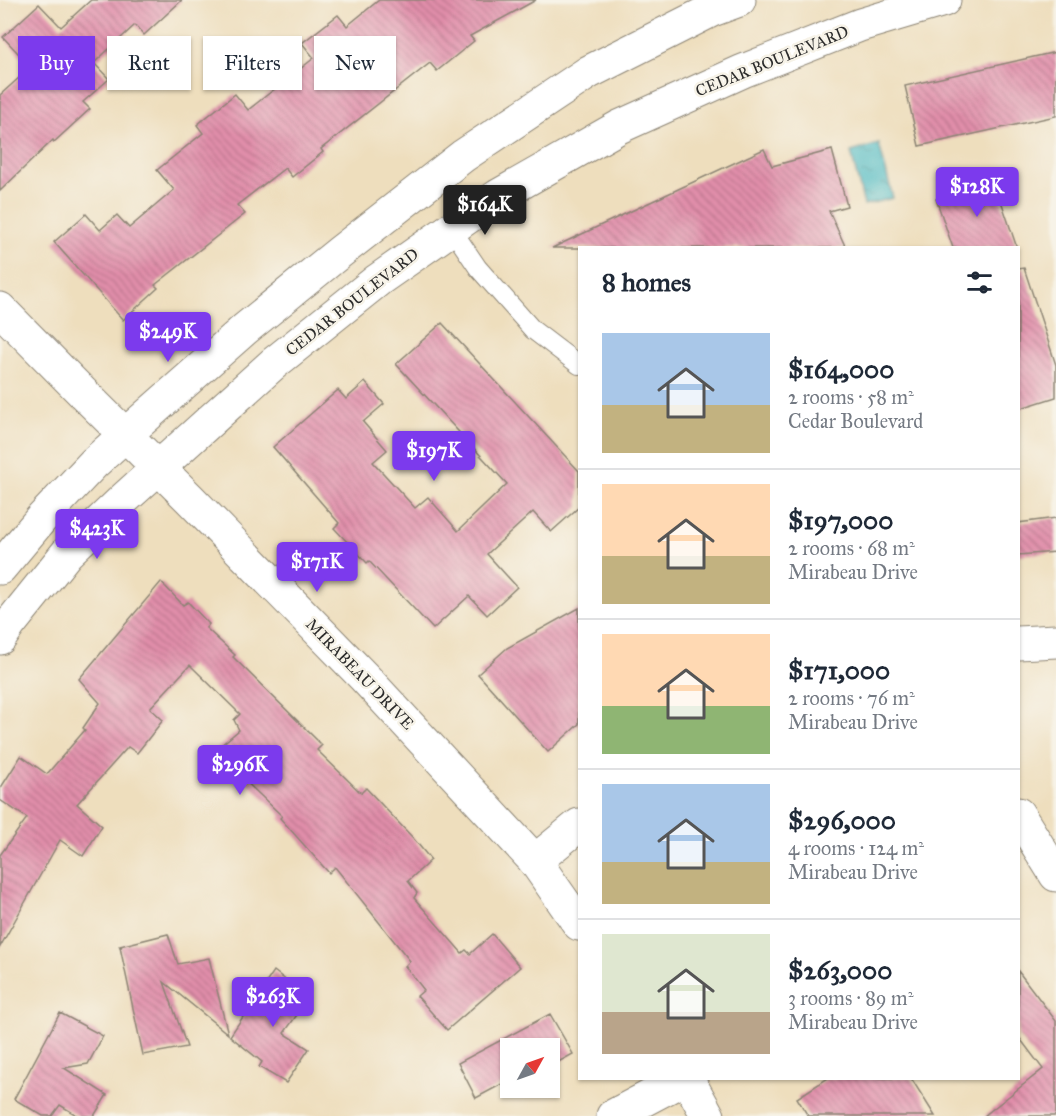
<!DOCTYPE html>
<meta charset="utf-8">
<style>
body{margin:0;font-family:"IM FELL Great Primer",serif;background:#f2f2f3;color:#1f2937;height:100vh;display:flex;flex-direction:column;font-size:22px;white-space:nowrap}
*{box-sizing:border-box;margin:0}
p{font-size:20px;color:#747a83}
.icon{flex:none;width:33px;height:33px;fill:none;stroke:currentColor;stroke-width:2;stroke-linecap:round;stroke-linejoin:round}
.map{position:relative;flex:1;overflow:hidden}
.drawer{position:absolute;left:578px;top:246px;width:442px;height:834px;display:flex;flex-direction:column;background:#fff;border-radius:0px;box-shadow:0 2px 4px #0004}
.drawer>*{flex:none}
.banner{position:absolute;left:18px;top:36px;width:470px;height:54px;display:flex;gap:12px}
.needle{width:39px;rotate:50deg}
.controls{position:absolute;left:500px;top:1038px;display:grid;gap:12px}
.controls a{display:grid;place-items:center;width:60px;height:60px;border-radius:0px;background:#fff;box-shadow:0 2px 4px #0004;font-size:30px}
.price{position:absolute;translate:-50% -51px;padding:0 14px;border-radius:6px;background:#7c3aed;color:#fff;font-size:20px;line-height:39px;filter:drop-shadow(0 2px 3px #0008)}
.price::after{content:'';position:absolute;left:50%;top:36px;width:18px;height:14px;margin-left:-9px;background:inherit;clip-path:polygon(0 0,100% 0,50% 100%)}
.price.on{background:#222;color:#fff}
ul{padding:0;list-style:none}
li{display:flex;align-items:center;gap:18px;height:150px;padding:0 24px}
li+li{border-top:2px solid #e0e1e3}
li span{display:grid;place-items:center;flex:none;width:168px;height:120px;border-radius:0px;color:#555}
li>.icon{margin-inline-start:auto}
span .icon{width:72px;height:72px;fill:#fffc;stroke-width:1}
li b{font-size:26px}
h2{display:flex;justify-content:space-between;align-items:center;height:72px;padding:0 24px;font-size:26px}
.chip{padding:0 21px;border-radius:0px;background:#fff;box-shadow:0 2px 4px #0004;font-size:21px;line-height:54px}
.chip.on{background:#7c3aed;color:#fff}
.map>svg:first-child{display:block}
.water{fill:url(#water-ripples);stroke:#3a7276;stroke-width:1.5}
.building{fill:url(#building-back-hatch)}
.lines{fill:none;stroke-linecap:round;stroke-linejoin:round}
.service-casing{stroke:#8c8474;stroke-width:20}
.minor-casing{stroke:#8c8474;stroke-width:35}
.tertiary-casing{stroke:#8c8474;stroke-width:35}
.service{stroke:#fff;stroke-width:18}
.minor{stroke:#fff;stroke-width:33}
.tertiary{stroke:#fff;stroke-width:33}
.labels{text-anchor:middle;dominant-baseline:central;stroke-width:5;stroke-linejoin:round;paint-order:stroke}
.street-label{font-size:16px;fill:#2b2b2b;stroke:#f7f3e8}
</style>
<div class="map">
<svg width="1056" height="1116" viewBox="0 0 1056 1116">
<defs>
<pattern id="water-ripples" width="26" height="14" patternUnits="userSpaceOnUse" patternTransform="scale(1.5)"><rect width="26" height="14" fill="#4ab9c2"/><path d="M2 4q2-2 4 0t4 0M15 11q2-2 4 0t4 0" fill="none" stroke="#3e979e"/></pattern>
<pattern id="building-back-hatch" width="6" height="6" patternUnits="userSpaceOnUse" patternTransform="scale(1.5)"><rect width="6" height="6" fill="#e18eaa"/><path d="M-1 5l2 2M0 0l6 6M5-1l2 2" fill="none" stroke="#b7748b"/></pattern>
</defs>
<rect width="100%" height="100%" fill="#f7f3e8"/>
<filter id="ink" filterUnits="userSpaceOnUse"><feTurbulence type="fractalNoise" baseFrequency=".0167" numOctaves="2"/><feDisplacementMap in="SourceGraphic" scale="12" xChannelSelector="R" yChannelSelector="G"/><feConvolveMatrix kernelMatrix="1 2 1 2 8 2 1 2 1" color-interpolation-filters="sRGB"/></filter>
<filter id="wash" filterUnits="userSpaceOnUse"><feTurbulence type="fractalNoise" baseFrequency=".008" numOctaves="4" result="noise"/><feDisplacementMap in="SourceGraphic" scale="24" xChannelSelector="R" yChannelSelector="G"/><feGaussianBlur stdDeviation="1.35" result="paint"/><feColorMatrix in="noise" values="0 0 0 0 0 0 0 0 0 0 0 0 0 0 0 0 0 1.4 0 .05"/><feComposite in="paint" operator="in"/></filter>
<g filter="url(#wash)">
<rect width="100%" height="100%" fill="#eedebd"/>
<polygon class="water" points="879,144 893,198 864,205 851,152"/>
<g id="blocks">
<g class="building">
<polygon points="91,0 182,0 144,35 135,25 94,63 109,79 83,102 90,109 54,142 53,140 0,191 0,95 31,67 3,37 39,4 61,27"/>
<polygon points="379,0 536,0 470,36 474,41 437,71 430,63 321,149 323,152 292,177 285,168 237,205 245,214 155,285 158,288 123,320 54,242 86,214 100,230 117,215 129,228 174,190 157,170 203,133 197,125 235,94 248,110 314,58 302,43 338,15 347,26"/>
<polygon points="1056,52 1056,116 919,146 905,86"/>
<polygon points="764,149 772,166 832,150 847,206 829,211 846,248 552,248"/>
<polygon points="994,180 1017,248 953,248 936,199"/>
<polygon points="1024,268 1056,365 1056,397 1018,409 1018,269"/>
<polygon points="442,323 579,471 579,507 551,532 533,512 487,554 517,587 487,615 469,596 433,629 369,561 367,563 334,528 339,523 273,447 338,390 346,399 365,382 384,404 363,422 387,450 373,462 415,508 428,497 458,531 507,484 396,364"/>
<polygon points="1056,518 1056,552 1018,555 1018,523"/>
<polygon points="161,582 183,605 188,602 209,624 206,628 235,655 233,657 322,745 317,750 361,793 366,788 413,838 431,860 408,881 417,893 414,898 462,953 466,950 470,954 492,934 520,967 447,1030 417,996 424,990 405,966 410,961 335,867 329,873 280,818 282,816 214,751 239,730 234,720 240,714 190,665 150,708 163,720 137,753 128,747 77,804 102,826 83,856 60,840 0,947 0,855 27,818 0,800 0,789 21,756 47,774 85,730 83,728 100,703 79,679"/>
<polygon points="579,608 579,724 548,752 478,674 507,648"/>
<polygon points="168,934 178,964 209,958 228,1034 164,982 187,1047 143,1055 120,947 122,947 120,946"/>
<polygon points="274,971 309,998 284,1033 309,1049 286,1083 259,1067 262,1062 230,1036"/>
<polygon points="1018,971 1056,1021 1056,1116 984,1116 1043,1069 1018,1036"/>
<polygon points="60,1013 103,1036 88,1064 64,1068 107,1095 94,1116 78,1116 60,1105 52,1116 43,1116 14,1099"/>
<polygon points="550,1014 573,1054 549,1067 549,1048 510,1048 510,1087 506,1089 502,1084 476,1098 458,1063"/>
<polygon points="828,1078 911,1078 935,1116 808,1116 797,1098"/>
</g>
</g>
</g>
<g filter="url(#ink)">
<use href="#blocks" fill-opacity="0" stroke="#8c8474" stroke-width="1.5"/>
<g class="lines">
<defs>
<polyline id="service" points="451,228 478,268 533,330 579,365"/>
<g id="minor">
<polyline points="0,309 84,394 190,499 365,678 535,861 579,924"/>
<polyline points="1018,643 1056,641"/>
<polyline points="1018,814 1056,875"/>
<polyline points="535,861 579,825"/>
<polyline points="687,1078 708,1116"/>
<polyline points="613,1116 685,1078"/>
</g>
<g id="tertiary">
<polyline points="0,568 41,519 94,463 125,435 245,329 340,252 463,156 589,72 712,10 739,0"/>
<polyline points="0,638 9,625 67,553 126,497 273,364 378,280 498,196 619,127 743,71 860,25 944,0"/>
</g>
</defs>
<use href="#service" class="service-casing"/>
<use href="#minor" class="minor-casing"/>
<use href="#tertiary" class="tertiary-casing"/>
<use href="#service" class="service"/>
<use href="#minor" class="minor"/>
<use href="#tertiary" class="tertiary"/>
</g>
</g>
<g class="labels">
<g class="street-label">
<text transform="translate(772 61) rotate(-22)">CEDAR BOULEVARD</text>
<text transform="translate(352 302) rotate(-38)">CEDAR BOULEVARD</text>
<text transform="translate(360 674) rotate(46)">MIRABEAU DRIVE</text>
</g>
</g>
</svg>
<div class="controls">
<a><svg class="needle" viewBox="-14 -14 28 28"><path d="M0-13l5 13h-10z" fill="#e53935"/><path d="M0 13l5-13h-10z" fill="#747a83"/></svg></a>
</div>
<b class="price" style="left:977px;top:218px">$128K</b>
<b class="price on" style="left:485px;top:236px">$164K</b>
<b class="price" style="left:168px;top:363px">$249K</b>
<b class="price" style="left:434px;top:482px">$197K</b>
<b class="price" style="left:97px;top:560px">$423K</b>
<b class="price" style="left:317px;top:593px">$171K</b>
<b class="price" style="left:240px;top:796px">$296K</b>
<b class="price" style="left:273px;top:1028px">$263K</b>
<div class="banner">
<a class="chip on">Buy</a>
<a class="chip">Rent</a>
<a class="chip">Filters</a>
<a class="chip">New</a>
</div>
<section class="drawer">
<h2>8 homes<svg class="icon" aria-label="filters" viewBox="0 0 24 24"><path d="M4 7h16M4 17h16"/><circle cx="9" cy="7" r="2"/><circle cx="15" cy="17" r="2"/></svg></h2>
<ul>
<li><span style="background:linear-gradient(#a9c7e8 60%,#c2b280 0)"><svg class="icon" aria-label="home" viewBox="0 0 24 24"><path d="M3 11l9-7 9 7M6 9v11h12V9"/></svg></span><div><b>$164,000</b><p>2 rooms · 58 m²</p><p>Cedar Boulevard</p></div></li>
<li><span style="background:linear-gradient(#ffd9b3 60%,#c2b280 0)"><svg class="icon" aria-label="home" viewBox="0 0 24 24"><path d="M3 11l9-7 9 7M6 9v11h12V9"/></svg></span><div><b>$197,000</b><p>2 rooms · 68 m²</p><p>Mirabeau Drive</p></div></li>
<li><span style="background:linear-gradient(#ffd9b3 60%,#8fb573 0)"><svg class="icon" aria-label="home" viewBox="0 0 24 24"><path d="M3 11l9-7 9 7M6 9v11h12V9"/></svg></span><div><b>$171,000</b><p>2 rooms · 76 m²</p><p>Mirabeau Drive</p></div></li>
<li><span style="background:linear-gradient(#a9c7e8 65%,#c2b280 0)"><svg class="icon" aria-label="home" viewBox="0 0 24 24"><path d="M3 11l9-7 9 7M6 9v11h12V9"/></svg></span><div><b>$296,000</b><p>4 rooms · 124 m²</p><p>Mirabeau Drive</p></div></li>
<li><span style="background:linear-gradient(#dfe7d0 65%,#b9a48a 0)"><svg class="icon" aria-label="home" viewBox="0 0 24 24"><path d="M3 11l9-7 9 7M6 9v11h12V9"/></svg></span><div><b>$263,000</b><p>3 rooms · 89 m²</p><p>Mirabeau Drive</p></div></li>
</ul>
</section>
</div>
